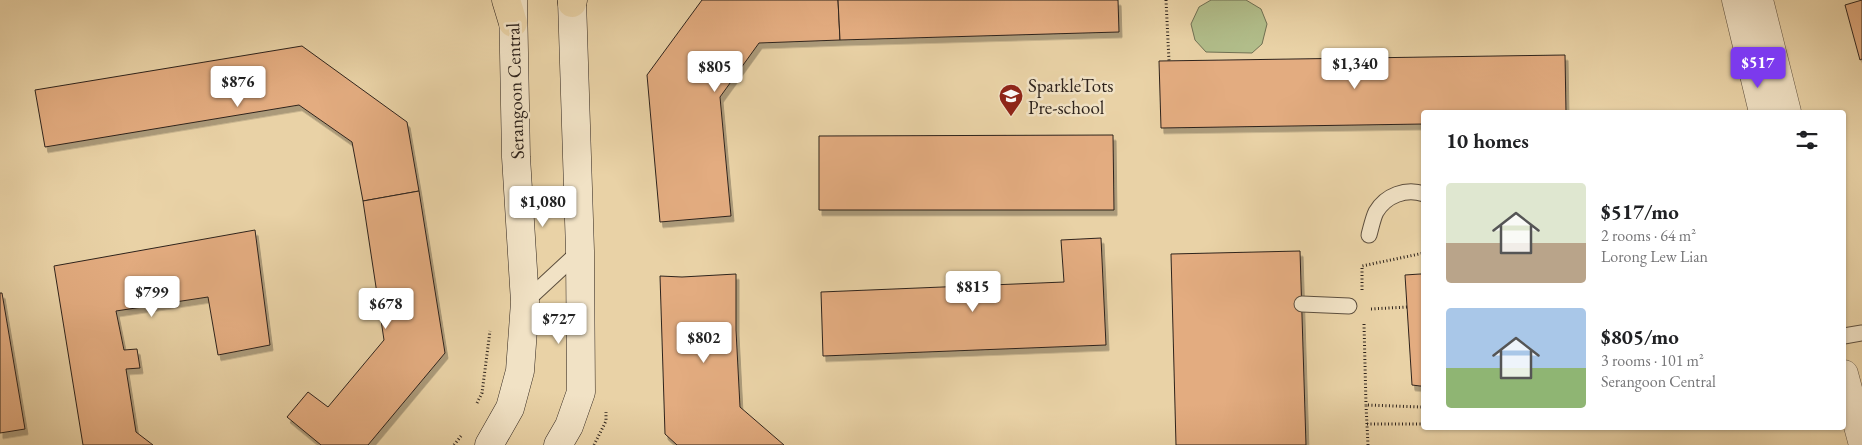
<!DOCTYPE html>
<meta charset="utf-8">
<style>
body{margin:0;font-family:"EB Garamond",serif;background:#f2f2f2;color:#202124;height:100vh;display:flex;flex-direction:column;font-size:19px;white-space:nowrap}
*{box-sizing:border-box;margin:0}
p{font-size:16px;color:#757577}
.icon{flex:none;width:28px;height:28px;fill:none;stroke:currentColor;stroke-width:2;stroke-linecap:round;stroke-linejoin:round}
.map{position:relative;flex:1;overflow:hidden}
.sheet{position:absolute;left:1421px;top:110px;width:425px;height:320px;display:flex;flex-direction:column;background:#fff;border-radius:5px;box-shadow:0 1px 4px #0004}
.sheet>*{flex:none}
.price{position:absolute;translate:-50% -42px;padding:0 11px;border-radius:5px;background:#fff;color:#222;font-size:16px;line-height:32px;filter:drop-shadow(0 1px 2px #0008)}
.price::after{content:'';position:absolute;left:50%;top:30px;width:15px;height:11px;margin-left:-8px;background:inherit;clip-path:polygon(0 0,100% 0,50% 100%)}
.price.on{background:#7c3aed;color:#fff}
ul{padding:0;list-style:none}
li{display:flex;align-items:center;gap:15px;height:125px;padding:0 25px}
li span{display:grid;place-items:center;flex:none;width:140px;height:100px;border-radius:5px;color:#555}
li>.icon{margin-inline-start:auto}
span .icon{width:60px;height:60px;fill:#fffc;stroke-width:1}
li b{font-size:21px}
h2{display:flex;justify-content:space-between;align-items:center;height:60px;padding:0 25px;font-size:21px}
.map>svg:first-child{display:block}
.green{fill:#b1bd8a;stroke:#707053}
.building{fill:#e3ac80;stroke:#2e231c;filter:url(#shadow)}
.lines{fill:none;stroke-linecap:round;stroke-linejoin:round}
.service-casing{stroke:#5d4f3e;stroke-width:17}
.minor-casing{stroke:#5d4f3e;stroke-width:29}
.secondary-casing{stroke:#2e231c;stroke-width:29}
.primary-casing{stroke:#2e231c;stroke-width:29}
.path{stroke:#2e231c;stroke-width:3;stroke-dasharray:1 2.5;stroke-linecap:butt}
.service{stroke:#f1e2c5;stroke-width:15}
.minor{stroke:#f1e2c5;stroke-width:28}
.secondary{stroke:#f1e2c5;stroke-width:28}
.primary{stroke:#e9d2a6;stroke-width:28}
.labels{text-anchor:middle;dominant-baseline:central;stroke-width:5;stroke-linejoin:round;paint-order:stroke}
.poi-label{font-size:19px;fill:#2e231c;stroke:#f1e2c5;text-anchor:start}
.street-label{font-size:19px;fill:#2e231c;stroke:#f1e2c5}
</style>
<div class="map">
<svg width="1862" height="445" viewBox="0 0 1862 445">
<defs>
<filter id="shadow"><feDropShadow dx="3" dy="5.5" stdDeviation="0" flood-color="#0004"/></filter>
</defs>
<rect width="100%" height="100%" fill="#e9d2a6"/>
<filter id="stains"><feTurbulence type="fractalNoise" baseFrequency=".004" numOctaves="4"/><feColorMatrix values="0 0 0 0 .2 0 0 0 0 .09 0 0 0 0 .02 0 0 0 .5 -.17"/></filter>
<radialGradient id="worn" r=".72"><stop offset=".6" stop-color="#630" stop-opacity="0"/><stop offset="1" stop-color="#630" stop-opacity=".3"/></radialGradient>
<polygon class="green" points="1211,0 1246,0 1261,9 1267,24 1262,44 1252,53 1206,52 1195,40 1191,24 1199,7"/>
<g class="building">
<polygon points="702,0 838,0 840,40 759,43 720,97 731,216 660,222 647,75"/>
<polygon points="838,0 1118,0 1119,32 840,40"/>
<polygon points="1862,0 1862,59 1860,60 1845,5"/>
<polygon points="302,46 407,122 419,191 363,201 352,142 299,105 45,147 35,90"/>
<polygon points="1565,55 1566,112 1424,112 1424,124 1161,128 1159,61"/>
<polygon points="1113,135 1114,210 819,210 819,136"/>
<polygon points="419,191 445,353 368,445 321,445 287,417 308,392 328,407 384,340 363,201"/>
<polygon points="255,230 270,345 218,355 208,297 116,311 124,350 137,349 140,368 126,369 136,432 153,445 83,445 54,266"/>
<polygon points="1101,238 1106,345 823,356 821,292 1064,282 1061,240"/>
<polygon points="1300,251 1306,445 1176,445 1171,254"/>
<polygon points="736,274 736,330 740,407 784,445 677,445 665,434 660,276 682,277"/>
<polygon points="1420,274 1424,274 1424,386 1420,386 1412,385 1405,275"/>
<polygon points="0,293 2,293 25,429 0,433"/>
</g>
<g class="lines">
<defs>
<g id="service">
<path d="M1369,235C1371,228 1373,218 1376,212C1386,195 1406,188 1424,194"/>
<polyline points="525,302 580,251"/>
<polyline points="1302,304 1349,306"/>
<polyline points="1844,336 1862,333"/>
</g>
<g id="minor">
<polyline points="1736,0 1763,112"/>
<polyline points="1759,0 1787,112"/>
<polyline points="1844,374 1862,441"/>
</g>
<g id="secondary">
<polyline points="489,445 510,408 520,371 525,302 516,157 513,0"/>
<polyline points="558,445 569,426 581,392 580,251 572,0"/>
</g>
<g id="primary">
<polyline points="506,0 513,23"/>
<polyline points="572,3 573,0"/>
</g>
</defs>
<use href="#service" class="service-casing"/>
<use href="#minor" class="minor-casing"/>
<use href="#secondary" class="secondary-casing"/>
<use href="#primary" class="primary-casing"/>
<g class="path">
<polyline points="1166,0 1169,61"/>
<polyline points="1362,290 1362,266 1424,253"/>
<polyline points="1371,309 1407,307"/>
<polyline points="1364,324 1366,405"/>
<polyline points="477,403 482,393 490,331"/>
<polyline points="1367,424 1424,424"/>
<polyline points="454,445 461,436"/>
<polyline points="594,445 606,421 606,412"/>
<polyline points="1368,445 1366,405 1421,407"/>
</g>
<use href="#service" class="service"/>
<use href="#minor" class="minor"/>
<use href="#secondary" class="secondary"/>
<use href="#primary" class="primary"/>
</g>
<defs>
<symbol id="school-pin" viewBox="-11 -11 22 30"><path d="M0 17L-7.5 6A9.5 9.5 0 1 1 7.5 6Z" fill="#8f2418" stroke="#f1e2c5"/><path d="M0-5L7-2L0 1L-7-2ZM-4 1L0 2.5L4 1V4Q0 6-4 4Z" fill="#fff"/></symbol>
</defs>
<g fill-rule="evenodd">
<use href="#school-pin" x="997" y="82" width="28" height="38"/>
</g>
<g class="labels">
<g class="poi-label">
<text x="1028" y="85">SparkleTots<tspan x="1028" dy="22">Pre-school</tspan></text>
</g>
<g class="street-label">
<text transform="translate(515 91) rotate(-92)">Serangoon Central</text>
</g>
</g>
<rect width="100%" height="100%" filter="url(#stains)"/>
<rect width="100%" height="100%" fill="url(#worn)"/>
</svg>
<b class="price on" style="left:1758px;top:89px">$517</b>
<b class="price" style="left:1355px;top:90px">$1,340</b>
<b class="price" style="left:715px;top:93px">$805</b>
<b class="price" style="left:238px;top:108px">$876</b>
<b class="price" style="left:543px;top:228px">$1,080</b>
<b class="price" style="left:973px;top:313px">$815</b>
<b class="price" style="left:152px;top:318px">$799</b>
<b class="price" style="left:386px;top:330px">$678</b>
<b class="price" style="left:559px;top:345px">$727</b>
<b class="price" style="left:704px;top:364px">$802</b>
<section class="sheet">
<h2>10 homes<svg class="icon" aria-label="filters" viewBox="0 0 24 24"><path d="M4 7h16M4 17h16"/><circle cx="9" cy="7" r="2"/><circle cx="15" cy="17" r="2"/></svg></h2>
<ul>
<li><span style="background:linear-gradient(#dfe7d0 60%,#b9a48a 0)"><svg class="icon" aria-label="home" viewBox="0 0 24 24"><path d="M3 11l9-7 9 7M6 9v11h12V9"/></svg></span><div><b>$517/mo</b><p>2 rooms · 64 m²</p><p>Lorong Lew Lian</p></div></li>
<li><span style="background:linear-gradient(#a9c7e8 60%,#8fb573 0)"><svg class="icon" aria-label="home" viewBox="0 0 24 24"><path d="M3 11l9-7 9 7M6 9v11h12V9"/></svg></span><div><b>$805/mo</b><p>3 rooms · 101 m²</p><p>Serangoon Central</p></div></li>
</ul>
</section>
</div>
